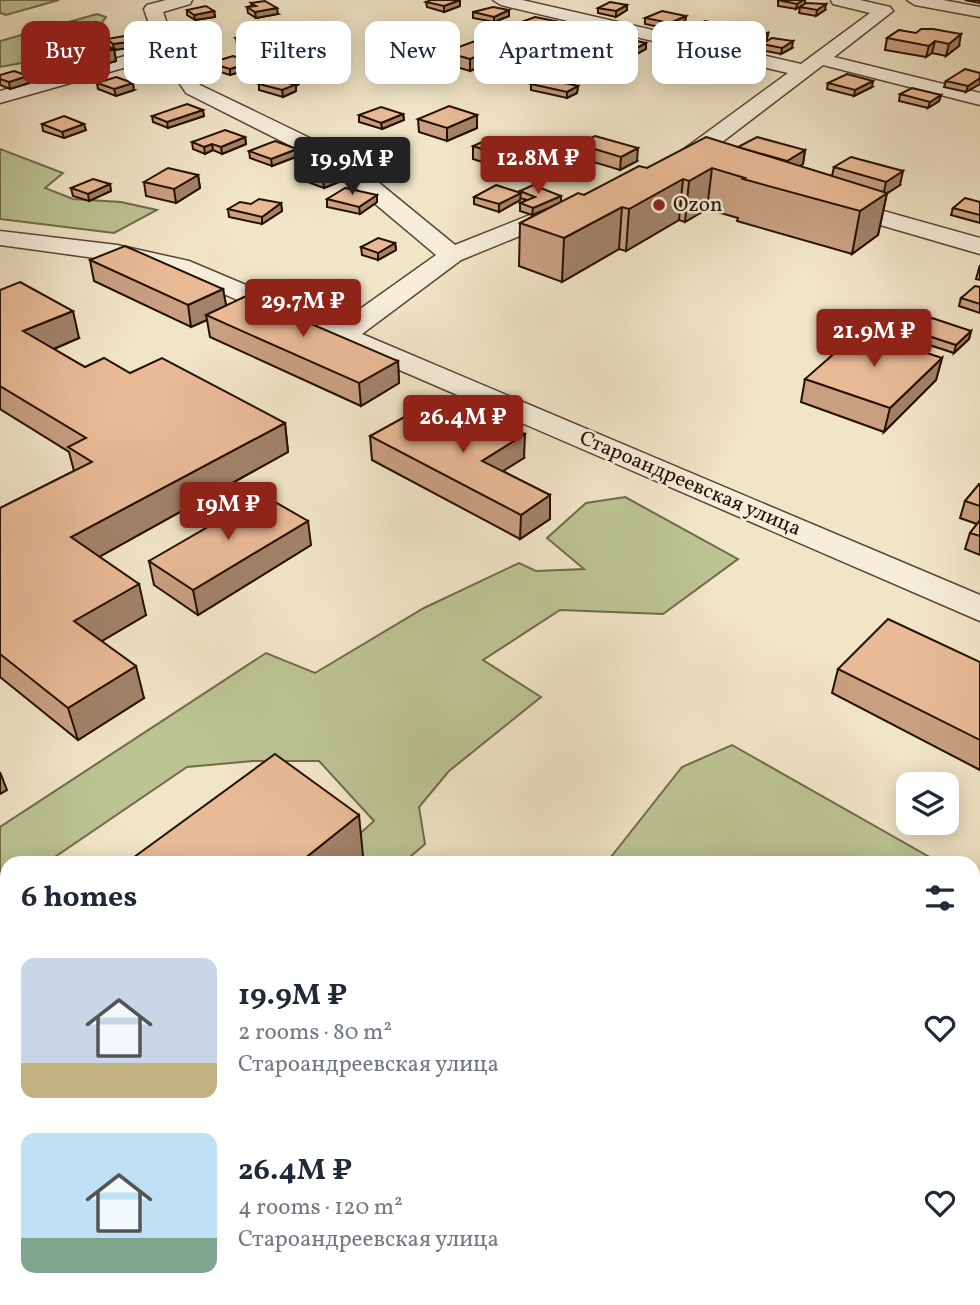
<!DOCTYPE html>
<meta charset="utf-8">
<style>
body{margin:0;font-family:Vollkorn,serif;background:#f2f2f3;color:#1f2937;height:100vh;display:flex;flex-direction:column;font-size:26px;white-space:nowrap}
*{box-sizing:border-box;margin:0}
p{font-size:23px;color:#747a83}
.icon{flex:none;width:38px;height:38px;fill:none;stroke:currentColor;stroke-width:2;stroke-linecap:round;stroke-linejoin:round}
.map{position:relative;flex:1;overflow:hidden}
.details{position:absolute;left:0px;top:856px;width:980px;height:450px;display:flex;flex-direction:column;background:#fff;border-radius:21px 21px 0 0;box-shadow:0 4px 18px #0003}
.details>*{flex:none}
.top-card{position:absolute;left:21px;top:21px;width:938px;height:63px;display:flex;gap:14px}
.controls{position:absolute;left:896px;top:772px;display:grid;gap:14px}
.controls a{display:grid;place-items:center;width:63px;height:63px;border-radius:14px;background:#fff;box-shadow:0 4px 18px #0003;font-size:35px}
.price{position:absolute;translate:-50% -60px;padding:0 16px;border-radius:7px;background:#8f2418;color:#fff;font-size:23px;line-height:46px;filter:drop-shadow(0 2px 4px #0008)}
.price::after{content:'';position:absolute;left:50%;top:42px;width:21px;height:16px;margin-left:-10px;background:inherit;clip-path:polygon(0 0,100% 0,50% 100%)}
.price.active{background:#222;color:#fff}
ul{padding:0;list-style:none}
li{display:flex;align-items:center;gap:21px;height:175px;padding:0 21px}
li span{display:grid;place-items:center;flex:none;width:196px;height:140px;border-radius:14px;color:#555}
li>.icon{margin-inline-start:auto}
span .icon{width:84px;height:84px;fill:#fffc;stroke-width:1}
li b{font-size:30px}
h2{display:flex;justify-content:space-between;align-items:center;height:84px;padding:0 21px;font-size:30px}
.tag{padding:0 24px;border-radius:14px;background:#fff;box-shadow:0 4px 18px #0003;font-size:24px;line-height:63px}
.tag.active{background:#8f2418;color:#fff}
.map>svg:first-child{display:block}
.green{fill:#bcc494;stroke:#726a4a;stroke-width:2}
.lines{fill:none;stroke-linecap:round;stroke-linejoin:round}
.minor-casing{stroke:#5a4532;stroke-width:3}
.minor{fill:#f6eedb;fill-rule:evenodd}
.wall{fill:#c8a081;stroke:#271001;stroke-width:2}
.shaded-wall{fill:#a28269;stroke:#271001;stroke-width:2}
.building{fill:#e8ba96;stroke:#271001;stroke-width:2}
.poi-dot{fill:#8f2418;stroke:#f6eedb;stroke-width:2.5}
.labels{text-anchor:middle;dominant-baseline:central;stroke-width:5;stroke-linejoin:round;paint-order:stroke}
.far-poi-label{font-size:21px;fill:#271001;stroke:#f6eedb;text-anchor:start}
.far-street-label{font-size:21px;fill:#271001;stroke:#f6eedb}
</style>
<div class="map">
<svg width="980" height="1305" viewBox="0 0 980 1305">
<rect width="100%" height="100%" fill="#f1e5c7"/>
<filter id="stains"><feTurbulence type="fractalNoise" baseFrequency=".00286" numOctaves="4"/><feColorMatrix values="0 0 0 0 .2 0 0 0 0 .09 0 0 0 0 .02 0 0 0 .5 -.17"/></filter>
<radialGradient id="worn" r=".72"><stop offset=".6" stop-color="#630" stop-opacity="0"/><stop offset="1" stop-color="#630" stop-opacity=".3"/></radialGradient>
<g class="green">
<polygon points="0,0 59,0 6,15 0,13"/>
<polygon points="97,14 106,17 81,52 0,67 0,41"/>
<polygon points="0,149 63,173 45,188 73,199 121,202 157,210 114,233 0,219"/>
<polygon points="625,497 738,559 663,614 560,610 483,660 541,697 449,771 419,807 425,844 403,863 327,863 374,821 319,761 253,761 187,767 46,863 7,863 7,889 0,894 0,827 266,653 315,673 424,608 519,563 536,571 584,569 547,538 586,503"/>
<polygon points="732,745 940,863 607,862 682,767"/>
<polygon points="973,882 980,886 980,949 973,962"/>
<polygon points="527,1299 627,1299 631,1305 534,1305"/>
</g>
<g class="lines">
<defs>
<g id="minor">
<polygon points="166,0 192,0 190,4 163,12 176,50 200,85 345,155 455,245 560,203 576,203 580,208 576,213 461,260 362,334 980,595 980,621 173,272 117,261 0,245 0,231 117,245 189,261 339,324 436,255 329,165 186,93 162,57 0,103 0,91 157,47 144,9 147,5"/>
<polygon points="493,0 522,0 801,64 870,13 833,4 831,0 860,0 890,7 893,11 834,57 980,93 980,105 823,65 692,165 669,174 661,172 658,167 661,162 676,155 788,73 501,5"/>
<polygon points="907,0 943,0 980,7 980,17 915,5"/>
<polygon points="830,196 980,238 980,254 822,208 818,203 822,198"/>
</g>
</defs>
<use href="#minor" class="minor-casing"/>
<use href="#minor" class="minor"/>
</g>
<g class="wall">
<polygon points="778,0 805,0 796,9 778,6"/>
<polygon points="966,0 980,0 980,3 965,0"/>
<polygon points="426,2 460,6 444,12 427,7"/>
<polygon points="251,3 278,14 256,18 248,13 247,7 252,6"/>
<polygon points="627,5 627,10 616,17 598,13 598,8"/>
<polygon points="800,7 825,10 816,16 799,13"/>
<polygon points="187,10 214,11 215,17 195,20 187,15"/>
<polygon points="473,12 509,16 494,22 473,18"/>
<polygon points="686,16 685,21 669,29 645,24 645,18"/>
<polygon points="555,21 555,27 541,33 521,28 521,22"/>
<polygon points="691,28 726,32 712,38 691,34"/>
<polygon points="899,30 959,46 946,56 932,53 926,57 885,50 887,38"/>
<polygon points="600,31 600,37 582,46 555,40 555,34"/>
<polygon points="768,33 767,39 754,48 726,43 727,37 745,34"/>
<polygon points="236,38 282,46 258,52 237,44"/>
<polygon points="107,39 136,41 137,47 114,50 116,61 98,66 84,61 81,49 111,48 108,45"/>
<polygon points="646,43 646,49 633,56 609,50 610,44"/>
<polygon points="762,44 792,48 781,54 761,50"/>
<polygon points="445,52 499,59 470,71 446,64"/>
<polygon points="660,56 690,60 679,66 659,62"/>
<polygon points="210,63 253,68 230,75 211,69"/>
<polygon points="980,73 966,92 944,87 946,81"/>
<polygon points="0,75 29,83 10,89 0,85"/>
<polygon points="299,78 299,84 296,86 296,91 283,97 259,90 259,84"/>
<polygon points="97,83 134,90 116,96 98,89"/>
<polygon points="828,83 872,87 854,96 827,89"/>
<polygon points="531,84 578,86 577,93 567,98 531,90"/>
<polygon points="900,94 941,95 939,101 928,108 899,101"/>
<polygon points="403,114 404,120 382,129 359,122 359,115"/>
<polygon points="477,115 477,128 447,141 419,132 418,119"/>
<polygon points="152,116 204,116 168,128 153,122"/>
<polygon points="42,124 86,130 64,138 43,131"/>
<polygon points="245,137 246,144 222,154 213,150 205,154 193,149 192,142"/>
<polygon points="578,144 637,161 620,170 577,157"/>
<polygon points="473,146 536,153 536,166 519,174 473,159"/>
<polygon points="738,147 805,150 803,164 799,166 832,176 834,167 900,185 887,193 878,235 852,254 737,221 738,218 707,209 685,222 679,220 626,251 619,249 562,282 519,266 520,223 547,209 532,215 520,211 520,203 527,200 520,198 520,200 499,212 474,204 474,197 520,193 520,191 561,196 561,202 584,195 647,168"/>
<polygon points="297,149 298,156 272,166 250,158 249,151"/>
<polygon points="345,172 346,179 324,188 302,180 301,173"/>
<polygon points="198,175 200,188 176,203 146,196 144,182"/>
<polygon points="71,188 111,191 89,201 73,196"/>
<polygon points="377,195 377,202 360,214 327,207 327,199"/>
<polygon points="980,202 980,223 951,215 953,208"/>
<polygon points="281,203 282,211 262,224 229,217 228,209 251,204"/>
<polygon points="395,243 396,250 378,260 362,255 361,247"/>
<polygon points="90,260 223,289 226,306 398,361 399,383 361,406 210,337 207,320 191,327 94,281"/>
<polygon points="980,265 980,280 976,279"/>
<polygon points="980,287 980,313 959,306 961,298"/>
<polygon points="0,290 79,338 54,349 85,367 130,373 285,423 288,452 99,557 146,615 102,641 144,698 78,740 0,677 0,508 74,471 69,452 0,409"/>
<polygon points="971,331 969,339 954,353 914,340 916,332"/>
<polygon points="942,358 936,380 884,432 801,402 805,379"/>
<polygon points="456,427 524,458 503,471 550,495 550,519 520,539 372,460 370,436"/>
<polygon points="980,484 980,555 965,549 970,533 977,524 960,518 965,501"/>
<polygon points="311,545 198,615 154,585 149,561"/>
<polygon points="980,662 980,770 832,693 838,669"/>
</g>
<g class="shaded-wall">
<polygon points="460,0 460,6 444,12 444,6"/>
<polygon points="803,0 805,0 805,4 796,9 797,4"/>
<polygon points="826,4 825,10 816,16 817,10"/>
<polygon points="627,5 627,10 616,17 616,11"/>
<polygon points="277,8 278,14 256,18 255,12"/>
<polygon points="509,10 509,16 494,22 494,17"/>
<polygon points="214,11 215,17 195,20 194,15"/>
<polygon points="686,16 685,21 669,29 670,23"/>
<polygon points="555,21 555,27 541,33 541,27"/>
<polygon points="726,26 726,32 712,38 713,32"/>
<polygon points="600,31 600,37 582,46 582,40"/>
<polygon points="768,33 767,39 754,48 755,42"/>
<polygon points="961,34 959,46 946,56 949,44"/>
<polygon points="281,40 282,46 258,52 258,46"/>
<polygon points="136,41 137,47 114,50 113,44"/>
<polygon points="793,41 792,48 781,54 782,48"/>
<polygon points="935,41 932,53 926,57 929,46"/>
<polygon points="646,43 646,49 633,56 633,50"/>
<polygon points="499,47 499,59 470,71 470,59"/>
<polygon points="114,49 116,61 98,66 96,54"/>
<polygon points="690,54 690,60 679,66 679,60"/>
<polygon points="252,62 253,68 230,75 230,69"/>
<polygon points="28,76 29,83 10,89 9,82"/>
<polygon points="299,78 299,84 296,86 296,91 283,97 282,90 288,83"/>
<polygon points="980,78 980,84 966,92 968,86"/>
<polygon points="873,81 872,87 854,96 855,90"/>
<polygon points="133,83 134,90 116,96 114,89"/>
<polygon points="578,86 577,93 567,98 567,92"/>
<polygon points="941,95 939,101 928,108 930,102"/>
<polygon points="203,110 204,116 168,128 167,122"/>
<polygon points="403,114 404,120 382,129 381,123"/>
<polygon points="477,115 477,128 447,141 447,128"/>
<polygon points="84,124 86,130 64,138 62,132"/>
<polygon points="245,137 246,144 222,154 221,147"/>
<polygon points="212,144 213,150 205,154 204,147"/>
<polygon points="638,148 637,161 620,170 621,157"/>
<polygon points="297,149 298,156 272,166 271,159"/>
<polygon points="805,150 803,164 785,174 787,161"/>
<polygon points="536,153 536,166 519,174 519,161"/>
<polygon points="712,168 707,209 685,222 689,181"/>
<polygon points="903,171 900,185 883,196 886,182"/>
<polygon points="345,172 346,179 324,188 323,181"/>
<polygon points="198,175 200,188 176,203 174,189"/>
<polygon points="683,179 679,220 626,251 629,209"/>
<polygon points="110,184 111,191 89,201 88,194"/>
<polygon points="521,193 520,200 499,212 499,204"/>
<polygon points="887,193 878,235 852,254 860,211"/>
<polygon points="377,195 377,202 360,214 359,207"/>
<polygon points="561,196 561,203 532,215 533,208"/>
<polygon points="281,203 282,211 262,224 262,217"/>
<polygon points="622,207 619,249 562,282 564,238"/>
<polygon points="395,243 396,250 378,260 378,253"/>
<polygon points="223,289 227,310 206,315 207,320 191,327 188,305"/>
<polygon points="73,311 79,338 30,359 23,331"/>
<polygon points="971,331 969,339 954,353 956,345"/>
<polygon points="942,358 936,380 884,432 890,408"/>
<polygon points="398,361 399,383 361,406 359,383"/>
<polygon points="285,423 288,452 79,568 71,537"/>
<polygon points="525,434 524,458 482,484 482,461"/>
<polygon points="550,495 550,519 520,539 521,515"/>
<polygon points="308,521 311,545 198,615 193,590"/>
<polygon points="139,584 146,615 83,652 74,621"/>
<polygon points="136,666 144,698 78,740 68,708"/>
<polygon points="0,772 7,790 0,794"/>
<polygon points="359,815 363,856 354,863 299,863"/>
</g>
<g class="building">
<polygon points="431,0 460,0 444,6 426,2"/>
<polygon points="778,0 803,0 797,4"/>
<polygon points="265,1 277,8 255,12 247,7 256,6 251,3"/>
<polygon points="610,2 627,5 616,11 598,8"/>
<polygon points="806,3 826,4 817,10 800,7"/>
<polygon points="206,6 214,11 194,15 187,10"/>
<polygon points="493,7 509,10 494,17 473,12"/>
<polygon points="662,11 686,16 670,23 645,18"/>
<polygon points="535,17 555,21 541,27 521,22"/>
<polygon points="705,21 726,26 713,32 691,28"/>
<polygon points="574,26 600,31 582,40 555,34"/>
<polygon points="921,29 933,29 961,34 949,44 935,41 929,46 887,38 899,30 916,33"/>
<polygon points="751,30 768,33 755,42 727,37 734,32 745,34"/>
<polygon points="260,32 281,40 258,46 236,38"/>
<polygon points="130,35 136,41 113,44 107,39"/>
<polygon points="623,38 646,43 633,50 610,44"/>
<polygon points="772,38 793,41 782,48 762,44"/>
<polygon points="475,41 499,47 470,59 445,52"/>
<polygon points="99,44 114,49 96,54 81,49"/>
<polygon points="671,50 690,54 679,60 660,56"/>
<polygon points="233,56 252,62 230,69 210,63"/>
<polygon points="965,69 980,73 980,78 968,86 946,81"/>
<polygon points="14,71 28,76 9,82 0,79 0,75"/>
<polygon points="283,74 299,78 288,83 295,85 282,90 259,84"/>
<polygon points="847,74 873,81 855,90 828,83"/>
<polygon points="116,77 133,83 114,89 97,83"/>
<polygon points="542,78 578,86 567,92 531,84"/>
<polygon points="912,88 941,95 930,102 900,94"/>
<polygon points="187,104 203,110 167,122 152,116"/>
<polygon points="449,106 477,115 447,128 418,119"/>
<polygon points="381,107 403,114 381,123 359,115"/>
<polygon points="64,116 84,124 62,132 42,124"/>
<polygon points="225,130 245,137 221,147 212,144 204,147 192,142"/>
<polygon points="595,136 638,148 621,157 578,144"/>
<polygon points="706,137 887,193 860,211 743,179 745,178 712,168 689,181 683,179 629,209 622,207 564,238 520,223 578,193 584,195 639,166 647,168"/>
<polygon points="757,137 805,150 787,161 738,147"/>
<polygon points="491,138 536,153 519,161 473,146"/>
<polygon points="275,141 297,149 271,159 249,151"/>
<polygon points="851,157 903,171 886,182 834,167"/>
<polygon points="323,164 345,172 323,181 301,173"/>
<polygon points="168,168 198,175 174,189 144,182"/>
<polygon points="93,179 110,184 88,194 71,188"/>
<polygon points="496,185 521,193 499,204 474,197"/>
<polygon points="533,185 561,196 533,208 520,203 535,197 520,191"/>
<polygon points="345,188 377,195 359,207 327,199"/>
<polygon points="965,198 980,202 980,215 953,208"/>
<polygon points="259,199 281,203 262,217 228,209 240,202 251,204"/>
<polygon points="378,238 395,243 378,253 361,247"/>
<polygon points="125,246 223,289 188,305 90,260"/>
<polygon points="20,282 73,311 23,331 85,367 104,358 130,373 162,358 285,423 71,537 139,584 74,621 136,666 68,708 0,654 0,508 92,462 68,447 86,438 0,386 0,290"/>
<polygon points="975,286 980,287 980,304 961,298"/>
<polygon points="246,296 398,361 359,383 206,315"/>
<polygon points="932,318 971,331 956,345 916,332"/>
<polygon points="860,331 942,358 890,408 805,379"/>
<polygon points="419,409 456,427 480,413 525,434 482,461 550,495 521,515 370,436"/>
<polygon points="979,484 980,484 980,506 965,501"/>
<polygon points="263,495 308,521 193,590 149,561"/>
<polygon points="980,520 980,536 970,533"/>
<polygon points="888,619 980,662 980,740 838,669"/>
<polygon points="275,754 359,815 299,863 126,863"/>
<polygon points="222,1298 330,1298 337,1305 216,1305"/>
</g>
<circle class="poi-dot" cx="659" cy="205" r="7"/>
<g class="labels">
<g class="far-poi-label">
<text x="673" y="205">Ozon</text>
</g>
<g class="far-street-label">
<text transform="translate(690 484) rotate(23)">Староандреевская улица</text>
</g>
</g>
<rect width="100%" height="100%" filter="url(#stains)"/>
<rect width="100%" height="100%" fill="url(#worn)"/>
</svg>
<div class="controls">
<a><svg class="icon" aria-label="layers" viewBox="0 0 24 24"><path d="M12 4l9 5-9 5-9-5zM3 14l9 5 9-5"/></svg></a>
</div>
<b class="price" style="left:538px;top:196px">12.8M ₽</b>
<b class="price active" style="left:352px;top:197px">19.9M ₽</b>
<b class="price" style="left:303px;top:339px">29.7M ₽</b>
<b class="price" style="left:874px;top:369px">21.9M ₽</b>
<b class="price" style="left:463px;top:455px">26.4M ₽</b>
<b class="price" style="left:228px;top:542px">19M ₽</b>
<div class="top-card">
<a class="tag active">Buy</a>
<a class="tag">Rent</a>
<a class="tag">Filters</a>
<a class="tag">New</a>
<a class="tag">Apartment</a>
<a class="tag">House</a>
</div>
<section class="details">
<h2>6 homes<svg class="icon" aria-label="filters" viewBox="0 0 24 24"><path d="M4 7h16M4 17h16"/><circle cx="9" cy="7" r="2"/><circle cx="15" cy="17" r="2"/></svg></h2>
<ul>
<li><span style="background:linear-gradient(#c9d6e8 75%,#c2b280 0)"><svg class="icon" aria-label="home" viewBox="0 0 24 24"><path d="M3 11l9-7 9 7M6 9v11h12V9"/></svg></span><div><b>19.9M ₽</b><p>2 rooms · 80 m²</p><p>Староандреевская улица</p></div><svg class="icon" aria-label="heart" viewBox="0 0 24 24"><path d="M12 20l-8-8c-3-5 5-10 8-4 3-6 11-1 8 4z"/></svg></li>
<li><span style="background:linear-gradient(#bfe0f5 75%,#7fa58c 0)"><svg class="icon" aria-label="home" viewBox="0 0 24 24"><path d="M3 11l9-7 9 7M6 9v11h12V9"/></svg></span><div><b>26.4M ₽</b><p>4 rooms · 120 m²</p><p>Староандреевская улица</p></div><svg class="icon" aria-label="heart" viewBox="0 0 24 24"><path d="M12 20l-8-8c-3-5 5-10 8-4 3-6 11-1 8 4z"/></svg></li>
</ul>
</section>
</div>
